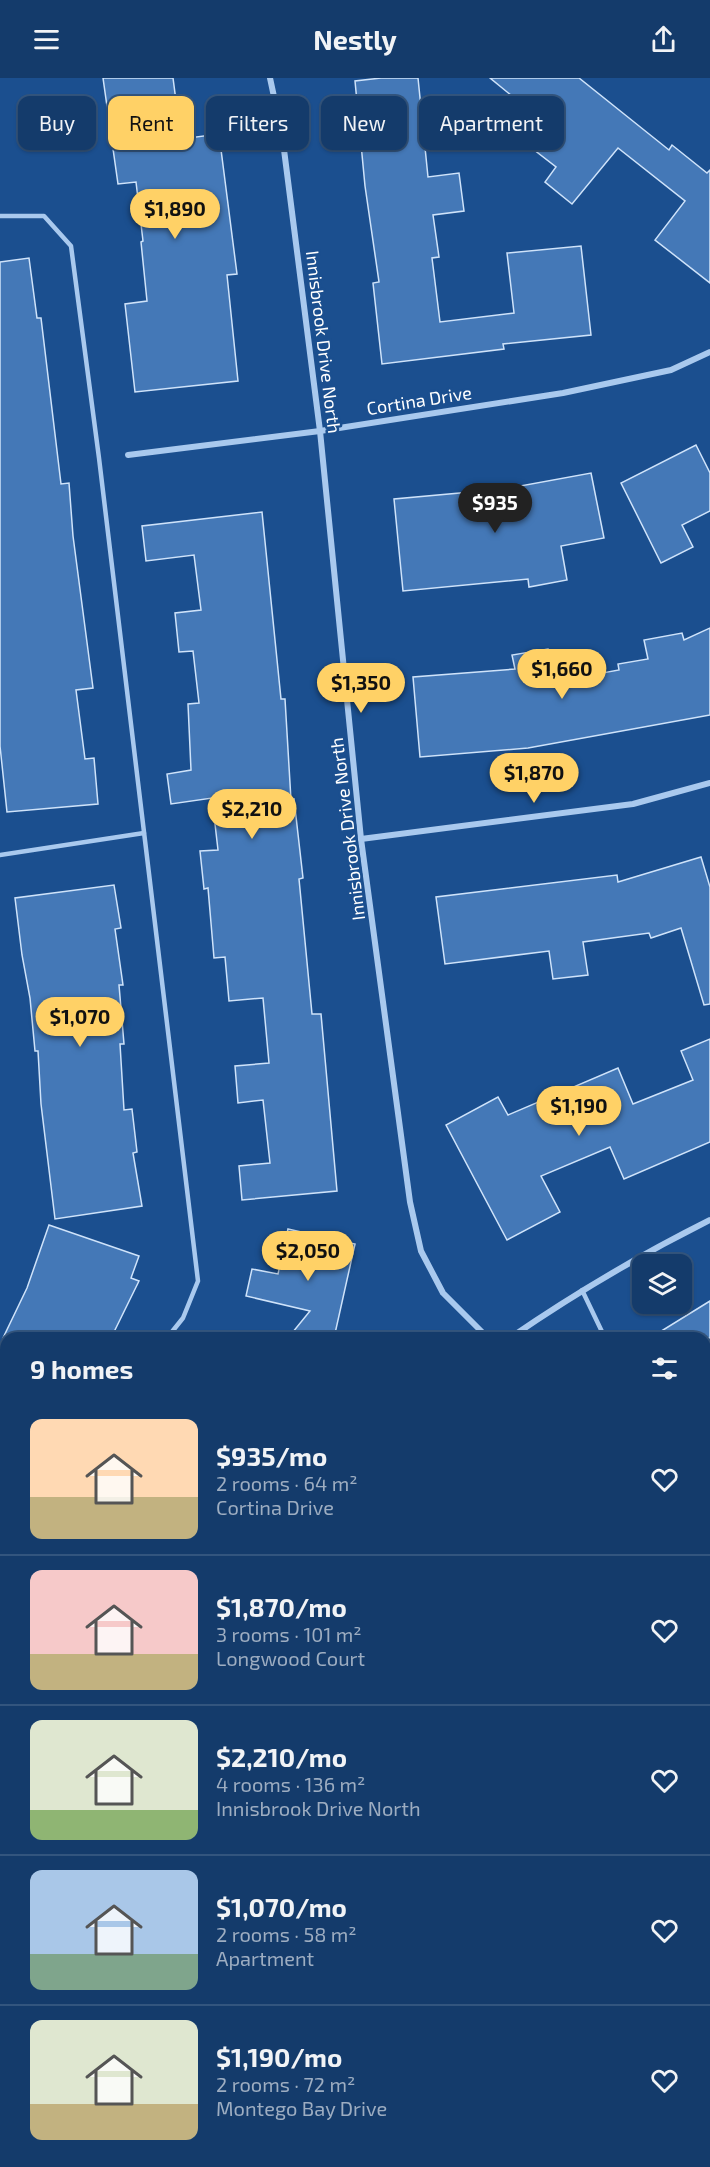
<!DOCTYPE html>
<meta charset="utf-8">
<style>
body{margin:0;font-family:"Exo 2",sans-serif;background:#1d4271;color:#f1f3f6;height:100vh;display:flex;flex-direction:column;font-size:22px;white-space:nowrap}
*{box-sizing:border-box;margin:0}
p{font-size:20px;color:#9dadc1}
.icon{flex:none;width:33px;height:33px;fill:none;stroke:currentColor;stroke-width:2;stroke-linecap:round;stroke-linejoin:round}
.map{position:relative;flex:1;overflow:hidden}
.side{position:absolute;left:0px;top:1254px;width:711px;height:836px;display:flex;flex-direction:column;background:#143b6b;border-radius:18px 18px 0 0;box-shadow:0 2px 4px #0004,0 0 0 2px #33557e}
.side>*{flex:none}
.top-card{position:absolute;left:18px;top:18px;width:675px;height:54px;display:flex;gap:12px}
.tools{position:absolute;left:632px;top:1176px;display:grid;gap:12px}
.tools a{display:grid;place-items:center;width:60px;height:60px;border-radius:12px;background:#143b6b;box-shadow:0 2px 4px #0004,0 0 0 2px #33557e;font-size:30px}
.price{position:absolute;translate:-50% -51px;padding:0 14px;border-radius:21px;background:#ffd166;color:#111;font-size:20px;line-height:39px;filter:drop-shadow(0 2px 3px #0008)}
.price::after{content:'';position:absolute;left:50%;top:36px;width:18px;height:14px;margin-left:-9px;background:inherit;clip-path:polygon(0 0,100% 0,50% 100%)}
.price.active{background:#222;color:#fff}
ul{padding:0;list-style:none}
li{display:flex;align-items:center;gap:18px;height:150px;padding:0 30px}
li+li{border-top:2px solid #33557e}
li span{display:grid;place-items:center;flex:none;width:168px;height:120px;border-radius:12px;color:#555}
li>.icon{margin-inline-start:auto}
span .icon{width:72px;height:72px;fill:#fffc;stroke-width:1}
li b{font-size:26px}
h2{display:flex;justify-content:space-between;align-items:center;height:72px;padding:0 30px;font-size:26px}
.pill{padding:0 21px;border-radius:12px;background:#143b6b;box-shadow:0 2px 4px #0004,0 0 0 2px #33557e;font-size:21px;line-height:54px}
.pill.active{background:#ffd166;color:#111}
header{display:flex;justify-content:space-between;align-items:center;height:78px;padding:0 30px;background:#143b6b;font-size:27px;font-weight:700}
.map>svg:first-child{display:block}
.green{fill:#2e69ad}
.building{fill:#4478b7;stroke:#cfe3fa;stroke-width:1.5}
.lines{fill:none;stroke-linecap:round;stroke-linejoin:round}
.service{stroke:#a9c9ee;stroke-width:4.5}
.minor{stroke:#a9c9ee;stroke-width:6}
.tertiary{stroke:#a9c9ee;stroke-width:10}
.labels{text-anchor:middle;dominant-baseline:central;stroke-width:5;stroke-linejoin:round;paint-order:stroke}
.street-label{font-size:18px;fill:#fff;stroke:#1b4f8f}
</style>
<header><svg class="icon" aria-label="menu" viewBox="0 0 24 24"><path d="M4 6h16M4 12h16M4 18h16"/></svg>Nestly<svg class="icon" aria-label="share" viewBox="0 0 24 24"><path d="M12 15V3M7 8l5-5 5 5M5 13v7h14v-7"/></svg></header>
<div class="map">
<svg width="710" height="2089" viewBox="0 0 710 2089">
<rect width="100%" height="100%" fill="#1b4f8f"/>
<polygon class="green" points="705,1428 710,1432 710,1678 705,1674"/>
<g class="building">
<polygon points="103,0 173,0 181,61 219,56 237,196 227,197 238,303 135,314 125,226 147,223 141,164 143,163 136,104 118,106"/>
<polygon points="381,0 418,0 428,99 459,95 464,133 433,137 439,179 432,180 440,244 514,235 507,175 581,168 591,257 503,266 504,271 382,286 373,205 379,204 365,108 355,3"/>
<polygon points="490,0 579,0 669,72 672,67 707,95 710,92 710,205 655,162 685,123 618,70 572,126 545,104 556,89 516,58 534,36"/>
<polygon points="29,180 37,240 41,240 61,406 69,405 73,458 93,610 76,612 85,681 94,680 98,726 7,734 0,668 0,184"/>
<polygon points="696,367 710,395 710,433 682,447 693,469 661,485 621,405"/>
<polygon points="591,395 604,460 561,468 567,502 529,509 528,501 403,513 394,421 504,411"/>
<polygon points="262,434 281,621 285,621 291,722 294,721 303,800 299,801 312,936 321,936 337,1113 242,1122 239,1088 270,1085 263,1022 238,1025 235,988 269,985 263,920 229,923 225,879 214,880 208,810 204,811 200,773 218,772 212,720 171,726 167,696 191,692 188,626 199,625 193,573 179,574 175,535 201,532 194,477 146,483 142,448"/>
<polygon points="710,550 710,637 528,670 420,679 413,599 515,591 512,577 548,571 554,604 619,592 618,586 648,581 644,562 682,555 684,562"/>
<polygon points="701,779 710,809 710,926 704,927 681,850 651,860 649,855 583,864 588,897 553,901 549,873 445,886 436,819 617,797 618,804"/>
<polygon points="114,807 121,850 115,851 123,907 119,907 124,966 120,966 124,1032 132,1031 137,1074 133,1075 142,1128 55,1141 41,1026 38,973 35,973 30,920 22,877 15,820"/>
<polygon points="710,961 710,1064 624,1101 610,1069 541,1098 560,1134 507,1162 446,1047 498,1019 508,1037 618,990 633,1026 693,1002 681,973"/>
<polygon points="49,1147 139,1178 131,1200 139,1203 111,1260 3,1260 27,1210"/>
<polygon points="288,1151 355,1166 334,1260 288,1260 310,1233 246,1218 252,1191 278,1196"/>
<polygon points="710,1223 710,1260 650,1260"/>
</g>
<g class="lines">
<g class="service">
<polyline points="0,138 44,138 71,168 99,380 198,1203 183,1240 167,1260"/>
<polyline points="0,777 144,755"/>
<polyline points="582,1212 605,1260"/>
<polyline points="705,1411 710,1416"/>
<polyline points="0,1468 6,1461"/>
<polyline points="705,1963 710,1962"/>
<polyline points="336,2084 347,2089"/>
<polyline points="379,2089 390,2084"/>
</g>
<g class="minor">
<polyline points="270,0 282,56 320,353 361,761 410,1124 421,1173 443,1215 488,1260"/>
<polyline points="128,377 320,353 563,315 671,292 710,274"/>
<polyline points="361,761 633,726 710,705"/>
<path d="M510,1260C574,1216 640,1177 710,1142"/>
<polyline points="0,1792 6,1785"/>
<polyline points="0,1888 6,1881"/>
</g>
<g class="tertiary">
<polyline points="0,2028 6,2033"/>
<polyline points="68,2084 74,2089"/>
</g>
</g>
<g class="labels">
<g class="street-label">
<text transform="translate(324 264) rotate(83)">Innisbrook Drive North</text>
<text transform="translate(419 322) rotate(-9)">Cortina Drive</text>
<text transform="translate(347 751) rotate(-97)">Innisbrook Drive North</text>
</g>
</g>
</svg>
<div class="tools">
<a><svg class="icon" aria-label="layers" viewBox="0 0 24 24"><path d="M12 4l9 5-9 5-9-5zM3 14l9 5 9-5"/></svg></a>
</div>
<b class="price" style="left:175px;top:162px">$1,890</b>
<b class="price active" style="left:495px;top:456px">$935</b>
<b class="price" style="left:562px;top:622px">$1,660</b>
<b class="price" style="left:361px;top:636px">$1,350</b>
<b class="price" style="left:534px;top:726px">$1,870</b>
<b class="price" style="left:252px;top:762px">$2,210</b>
<b class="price" style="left:80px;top:970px">$1,070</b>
<b class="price" style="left:579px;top:1059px">$1,190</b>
<b class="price" style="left:308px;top:1204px">$2,050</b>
<div class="top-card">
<a class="pill">Buy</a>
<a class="pill active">Rent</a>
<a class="pill">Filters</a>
<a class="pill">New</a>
<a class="pill">Apartment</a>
</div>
<section class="side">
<h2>9 homes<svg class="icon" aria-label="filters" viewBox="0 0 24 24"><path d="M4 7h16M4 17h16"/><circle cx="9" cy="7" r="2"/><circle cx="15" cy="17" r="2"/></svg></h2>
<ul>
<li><span style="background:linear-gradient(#ffd9b3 65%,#c2b280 0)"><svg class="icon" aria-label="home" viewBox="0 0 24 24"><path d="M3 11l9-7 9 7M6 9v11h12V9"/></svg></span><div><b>$935/mo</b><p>2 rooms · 64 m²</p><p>Cortina Drive</p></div><svg class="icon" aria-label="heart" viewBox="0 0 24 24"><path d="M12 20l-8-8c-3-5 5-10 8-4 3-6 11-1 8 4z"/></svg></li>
<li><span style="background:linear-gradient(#f6c9c9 70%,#c2b280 0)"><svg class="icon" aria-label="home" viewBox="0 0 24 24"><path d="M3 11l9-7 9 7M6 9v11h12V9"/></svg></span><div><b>$1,870/mo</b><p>3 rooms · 101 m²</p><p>Longwood Court</p></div><svg class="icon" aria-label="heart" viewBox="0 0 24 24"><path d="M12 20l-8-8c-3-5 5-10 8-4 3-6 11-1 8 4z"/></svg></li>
<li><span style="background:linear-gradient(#dfe7d0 75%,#8fb573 0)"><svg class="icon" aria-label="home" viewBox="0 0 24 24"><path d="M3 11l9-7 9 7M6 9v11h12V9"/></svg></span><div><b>$2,210/mo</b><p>4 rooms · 136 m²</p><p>Innisbrook Drive North</p></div><svg class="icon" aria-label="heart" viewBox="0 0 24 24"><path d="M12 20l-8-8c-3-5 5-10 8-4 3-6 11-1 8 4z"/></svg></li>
<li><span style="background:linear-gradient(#a9c7e8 70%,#7fa58c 0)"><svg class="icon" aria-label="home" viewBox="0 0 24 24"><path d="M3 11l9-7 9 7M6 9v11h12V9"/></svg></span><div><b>$1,070/mo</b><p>2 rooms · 58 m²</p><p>Apartment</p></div><svg class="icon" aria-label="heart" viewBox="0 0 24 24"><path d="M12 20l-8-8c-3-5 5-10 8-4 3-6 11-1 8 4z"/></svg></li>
<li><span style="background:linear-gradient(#dfe7d0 70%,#c2b280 0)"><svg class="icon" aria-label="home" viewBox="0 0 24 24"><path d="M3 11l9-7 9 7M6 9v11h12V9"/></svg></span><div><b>$1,190/mo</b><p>2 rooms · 72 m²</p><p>Montego Bay Drive</p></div><svg class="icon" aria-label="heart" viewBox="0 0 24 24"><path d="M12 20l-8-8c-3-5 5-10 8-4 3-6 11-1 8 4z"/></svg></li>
</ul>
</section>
</div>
